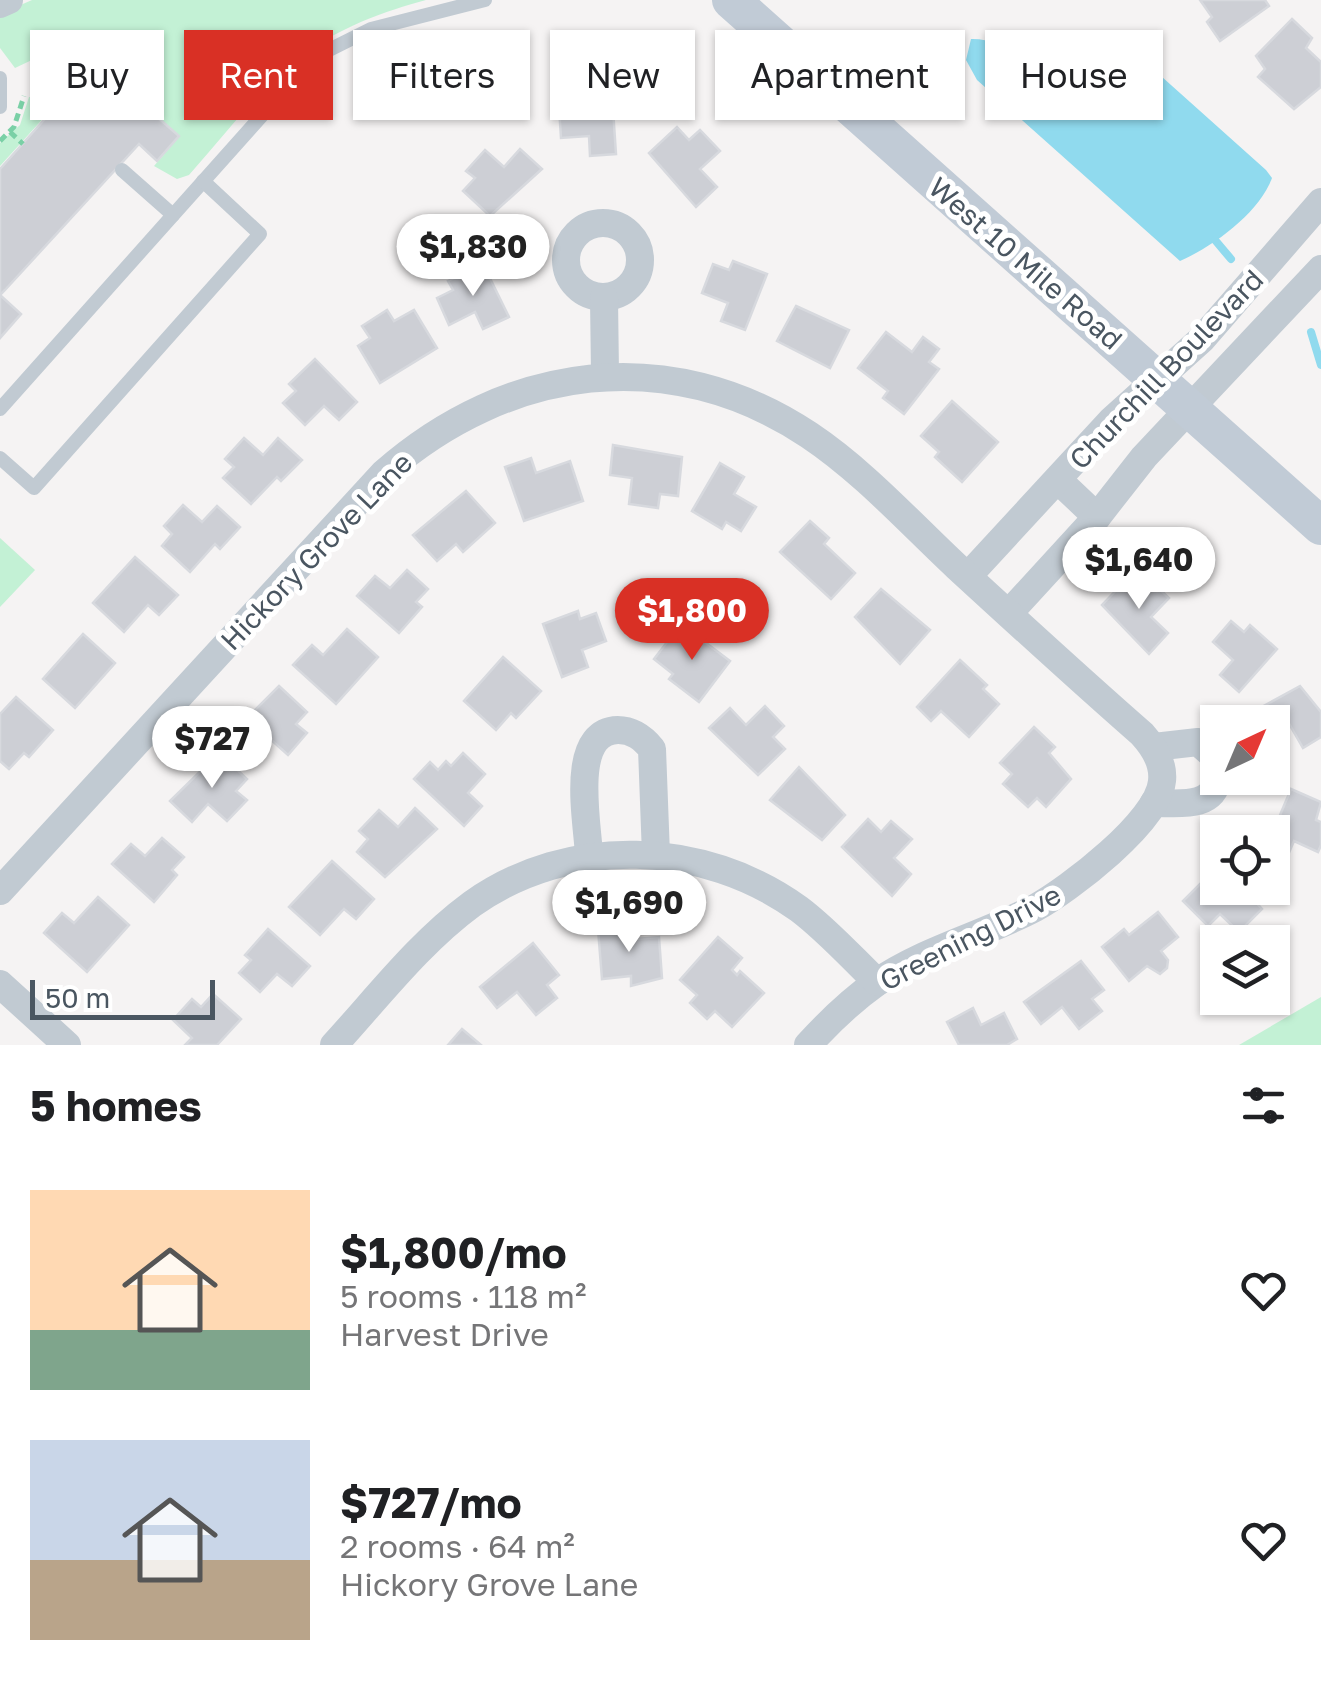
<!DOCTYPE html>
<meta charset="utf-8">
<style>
body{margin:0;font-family:"Golos Text",sans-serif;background:#f2f2f2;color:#202124;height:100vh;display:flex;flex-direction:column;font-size:38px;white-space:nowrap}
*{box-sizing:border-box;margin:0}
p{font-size:32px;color:#757577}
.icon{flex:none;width:55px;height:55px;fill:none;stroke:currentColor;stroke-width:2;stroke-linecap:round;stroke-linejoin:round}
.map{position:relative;height:1045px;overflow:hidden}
.sheet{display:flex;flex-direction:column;background:#fff;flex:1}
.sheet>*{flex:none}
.guide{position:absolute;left:30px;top:30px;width:1262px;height:90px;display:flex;gap:20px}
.needle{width:65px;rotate:44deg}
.fabs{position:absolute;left:1200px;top:705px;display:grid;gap:20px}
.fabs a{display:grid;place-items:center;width:90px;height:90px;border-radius:0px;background:#fff;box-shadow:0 2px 8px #0004;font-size:50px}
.scale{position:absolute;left:30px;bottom:25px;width:185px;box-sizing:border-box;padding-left:10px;border:5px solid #4a5661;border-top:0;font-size:28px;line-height:35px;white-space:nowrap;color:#4a5661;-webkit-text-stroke:8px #fff;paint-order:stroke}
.price{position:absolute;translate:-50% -85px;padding:0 22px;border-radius:35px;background:#fff;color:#222;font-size:32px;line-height:65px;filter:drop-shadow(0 2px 5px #0008)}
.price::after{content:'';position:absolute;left:50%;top:60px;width:30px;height:22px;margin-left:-15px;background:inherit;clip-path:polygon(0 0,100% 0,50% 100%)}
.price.current{background:#d93025;color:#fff}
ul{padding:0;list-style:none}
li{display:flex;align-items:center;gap:30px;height:250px;padding:0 30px}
li span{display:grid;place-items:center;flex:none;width:280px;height:200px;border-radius:0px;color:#555}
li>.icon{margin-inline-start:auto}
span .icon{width:120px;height:120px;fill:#fffc;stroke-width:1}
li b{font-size:42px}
h2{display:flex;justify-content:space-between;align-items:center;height:120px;padding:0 30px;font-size:42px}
.chip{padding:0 35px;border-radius:0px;background:#fff;box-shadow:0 2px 8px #0004;font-size:35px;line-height:90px}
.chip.current{background:#d93025;color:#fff}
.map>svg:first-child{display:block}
.green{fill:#c3f1d5}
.water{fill:#90daee}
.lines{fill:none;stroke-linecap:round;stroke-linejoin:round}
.stream{stroke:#90daee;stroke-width:8}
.building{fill:#cdcfd5;stroke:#d7d9de;stroke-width:2.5}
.path{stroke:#7ad0a6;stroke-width:5;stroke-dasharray:8 5;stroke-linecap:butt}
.service{stroke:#c1cad2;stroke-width:14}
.minor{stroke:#c1cad2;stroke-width:28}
.secondary{stroke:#c1cbd6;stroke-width:38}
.labels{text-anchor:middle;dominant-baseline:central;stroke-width:10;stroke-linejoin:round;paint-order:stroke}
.street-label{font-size:28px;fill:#4a5661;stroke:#fff}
</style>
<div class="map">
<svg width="1321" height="1045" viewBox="0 0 1321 1045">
<rect width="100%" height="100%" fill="#f5f3f3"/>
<g class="green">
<path d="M32,0H426C299,34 271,81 189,175L177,179L154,166L180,136L104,69L78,98L69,90L0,166V143L20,125L29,97H42L34,59L15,68L0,48V14Z"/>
<polygon points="0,538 35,570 0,607"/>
<polygon points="1321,997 1321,1045 1239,1045"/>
</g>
<path class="water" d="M971,39C1002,38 1024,61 1055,62C1082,62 1105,48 1133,51L1266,170L1272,178C1259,213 1214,246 1180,261L977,80L966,60Z"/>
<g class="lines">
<g class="stream">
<polyline points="1215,240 1231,259"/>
<polyline points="1311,332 1321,365"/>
</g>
</g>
<g class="building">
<polygon points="1200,0 1265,0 1269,6 1220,41 1207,22 1212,17"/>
<polygon points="1292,19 1312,38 1306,48 1321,62 1321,87 1294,109 1258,77 1265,69 1256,56"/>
<polygon points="105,71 179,136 157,161 139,144 5,290 0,295 21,314 0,338 0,169 69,92 79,101"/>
<polygon points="612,94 616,154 590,156 589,136 561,138 559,107 576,106 575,96"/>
<polygon points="677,127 689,140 700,130 720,151 700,169 717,187 696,207 649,153"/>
<polygon points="520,149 542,169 490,216 463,191 475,178 466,171 485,150 504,167"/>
<polygon points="733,261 767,274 745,330 721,321 728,303 702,293 713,264 729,270"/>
<polygon points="483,264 509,317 483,329 475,312 449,325 437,298 453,290 448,281"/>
<polygon points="796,306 849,330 830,368 777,341"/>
<polygon points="387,310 394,321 414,310 437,348 380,383 358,346 370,338 362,326"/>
<polygon points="886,332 912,352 923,337 939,349 929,362 939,369 904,414 883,398 888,391 858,368"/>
<polygon points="315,359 357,402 339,420 324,406 305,425 283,403 296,391 289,384"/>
<polygon points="952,401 998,442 962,482 935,457 939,452 921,436"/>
<polygon points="244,438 263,455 278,438 302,460 281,481 277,477 251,504 223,478 234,467 225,459"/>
<polygon points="613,445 682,457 678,496 660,494 658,508 629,504 632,478 610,475"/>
<polygon points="531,458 536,473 570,461 583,501 524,521 505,467"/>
<polygon points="720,463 744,477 734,494 756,507 741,531 726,522 722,529 692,511"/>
<polygon points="466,491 495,523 463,552 456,544 437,561 413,535"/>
<polygon points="183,505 202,522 217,506 240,527 220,549 215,544 190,572 162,546 172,534 164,526"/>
<polygon points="810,521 829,538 824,544 855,573 831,599 780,552"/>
<polygon points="135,557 178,595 159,615 148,605 124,632 93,603"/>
<polygon points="407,570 428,589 416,602 422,607 399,633 357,596 375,576 390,588"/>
<polygon points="1128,578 1139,589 1149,579 1169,598 1151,617 1168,633 1149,654 1102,605"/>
<polygon points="881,589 930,630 900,664 855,617"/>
<polygon points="578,611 580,619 596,613 606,641 582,650 588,667 562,677 543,624"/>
<polygon points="1231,621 1244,632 1250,625 1277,649 1239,692 1220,675 1233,660 1213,642"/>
<polygon points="681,624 730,661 699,702 669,679 673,674 654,659"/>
<polygon points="347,629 378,657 336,704 293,665 312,645 323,655"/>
<polygon points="83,634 115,663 75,708 43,679"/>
<polygon points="503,657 541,691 516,718 511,713 496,730 464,701"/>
<polygon points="960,660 987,685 983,689 999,704 969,737 941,711 931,721 917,707"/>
<polygon points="279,686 307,712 296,724 307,733 288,755 268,737 252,755 230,735"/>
<polygon points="1300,686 1321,712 1321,737 1303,748 1288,722 1273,730 1260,708"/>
<polygon points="16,697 53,730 29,757 24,753 9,769 0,761 0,714"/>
<polygon points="765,706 784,726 773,737 785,749 758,775 709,728 730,708 746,725"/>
<polygon points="1034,727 1055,747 1049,753 1071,779 1046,807 1037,798 1028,807 1003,784 1012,774 1000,763"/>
<polygon points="219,753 247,779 236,791 247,800 227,821 208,804 192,822 170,801"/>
<polygon points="463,753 485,774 468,793 482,806 464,826 414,779 430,762 438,770 446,761 451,766"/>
<polygon points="799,767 845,815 822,840 770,800"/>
<polygon points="1291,789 1321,802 1316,820 1321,822 1321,845 1318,852 1294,841 1285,862 1272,857 1272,832 1265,832 1269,824 1275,827"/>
<polygon points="415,808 437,829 385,877 357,852 368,839 359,831 379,810 398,827"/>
<polygon points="868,819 881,832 891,821 912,839 894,858 911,874 892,896 842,847"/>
<polygon points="162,838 184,857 172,870 177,875 154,902 112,864 131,844 145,856"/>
<polygon points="332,861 374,899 356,919 344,909 320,935 289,907"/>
<polygon points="1218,878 1218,888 1261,889 1252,898 1262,909 1239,932 1220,914 1208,926 1183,901 1204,880 1210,886"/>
<polygon points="98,897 129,925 87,972 44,933 62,913 74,923"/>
<polygon points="1158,912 1178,937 1161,951 1168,960 1167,968 1160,974 1147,966 1129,981 1102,947 1124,929 1129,935"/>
<polygon points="635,926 636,939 659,937 662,978 631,986 631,976 602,979 598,929"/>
<polygon points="268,929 310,966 292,986 277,974 260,992 239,973 251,960 245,955"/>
<polygon points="718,937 742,958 732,970 737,975 740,971 764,993 732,1027 715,1011 707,1019 690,1003 697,995 680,980"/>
<polygon points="533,943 559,975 547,985 557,998 536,1015 517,992 497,1008 480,987"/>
<polygon points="1081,961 1104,990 1092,999 1102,1011 1079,1029 1062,1007 1041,1024 1024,1002"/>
<polygon points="213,994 241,1019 217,1045 185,1045 192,1038 173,1020 192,999 201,1007"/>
<polygon points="973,1008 981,1025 1004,1013 1017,1039 1007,1045 959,1045 947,1022"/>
<polygon points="462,1029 481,1045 448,1045"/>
</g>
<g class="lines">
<g class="path">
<polyline points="10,132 23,144"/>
<polyline points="0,141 14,127 24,96"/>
</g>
<g class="service">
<polyline points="0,78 0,107"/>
<polyline points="122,170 173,215"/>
<polyline points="0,409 282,93 329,50 371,29 485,0"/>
<polyline points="0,458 34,488 260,234 203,181"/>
</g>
<g class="minor">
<polyline points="0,4 9,0"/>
<circle cx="603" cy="260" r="37"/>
<polyline points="604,298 605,374"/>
<polyline points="1058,480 1097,517"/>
<polyline points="968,576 1111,421 1202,339 1321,202"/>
<polyline points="1009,613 1097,517 1144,457 1321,269"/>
<polyline points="1154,747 1198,742 1214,756 1218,769"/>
<path d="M1154,803C1179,803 1213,809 1218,778"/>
<path d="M589,856C588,824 568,731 618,730C633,730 643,738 652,749L656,855"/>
<path d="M0,891L384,473C507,365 669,342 809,435C863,471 909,522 956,566C1017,622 1079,679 1142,734C1153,746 1164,763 1162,781C1159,821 1068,890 1035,908C984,935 923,950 876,983C852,1000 828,1023 808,1045"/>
<polyline points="0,984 67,1045"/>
<path d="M334,1045C378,997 419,943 472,904C569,835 704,840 799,909C827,930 852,958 877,982"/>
</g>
<polyline class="secondary" points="731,0 1321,526"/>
</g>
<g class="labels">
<g class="street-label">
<text transform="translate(1026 263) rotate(41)">West 10 Mile Road</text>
<text transform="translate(1166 369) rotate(-46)">Churchill Boulevard</text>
<text transform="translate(316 551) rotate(-46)">Hickory Grove Lane</text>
<text transform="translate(970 937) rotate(-27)">Greening Drive</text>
</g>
</g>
</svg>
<div class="fabs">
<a><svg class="needle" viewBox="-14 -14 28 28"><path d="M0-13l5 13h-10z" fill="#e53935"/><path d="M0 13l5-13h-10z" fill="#757577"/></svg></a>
<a><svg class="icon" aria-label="locate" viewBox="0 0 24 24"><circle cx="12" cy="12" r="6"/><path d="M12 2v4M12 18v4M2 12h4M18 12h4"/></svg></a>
<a><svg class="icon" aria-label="layers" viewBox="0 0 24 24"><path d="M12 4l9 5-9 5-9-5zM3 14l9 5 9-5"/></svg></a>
</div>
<div class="scale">50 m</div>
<b class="price" style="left:473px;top:299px">$1,830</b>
<b class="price" style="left:1139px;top:612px">$1,640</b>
<b class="price current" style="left:692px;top:663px">$1,800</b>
<b class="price" style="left:212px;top:791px">$727</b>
<b class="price" style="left:629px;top:955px">$1,690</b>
<div class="guide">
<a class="chip">Buy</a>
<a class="chip current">Rent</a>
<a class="chip">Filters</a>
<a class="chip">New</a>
<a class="chip">Apartment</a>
<a class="chip">House</a>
</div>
</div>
<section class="sheet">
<h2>5 homes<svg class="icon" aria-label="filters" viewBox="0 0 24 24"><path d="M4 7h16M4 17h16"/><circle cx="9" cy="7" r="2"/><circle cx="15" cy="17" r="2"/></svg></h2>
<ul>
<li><span style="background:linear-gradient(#ffd9b3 70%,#7fa58c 0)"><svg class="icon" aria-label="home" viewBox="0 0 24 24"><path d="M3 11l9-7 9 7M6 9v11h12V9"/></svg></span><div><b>$1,800/mo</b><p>5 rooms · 118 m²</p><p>Harvest Drive</p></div><svg class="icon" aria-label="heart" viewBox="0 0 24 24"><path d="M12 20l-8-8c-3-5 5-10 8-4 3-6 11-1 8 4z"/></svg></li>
<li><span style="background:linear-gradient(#c9d6e8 60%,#b9a48a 0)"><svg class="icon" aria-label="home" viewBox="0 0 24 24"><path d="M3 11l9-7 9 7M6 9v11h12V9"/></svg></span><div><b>$727/mo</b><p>2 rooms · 64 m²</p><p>Hickory Grove Lane</p></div><svg class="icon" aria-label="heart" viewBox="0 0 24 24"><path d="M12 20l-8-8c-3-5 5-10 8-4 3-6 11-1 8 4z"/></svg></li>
</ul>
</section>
